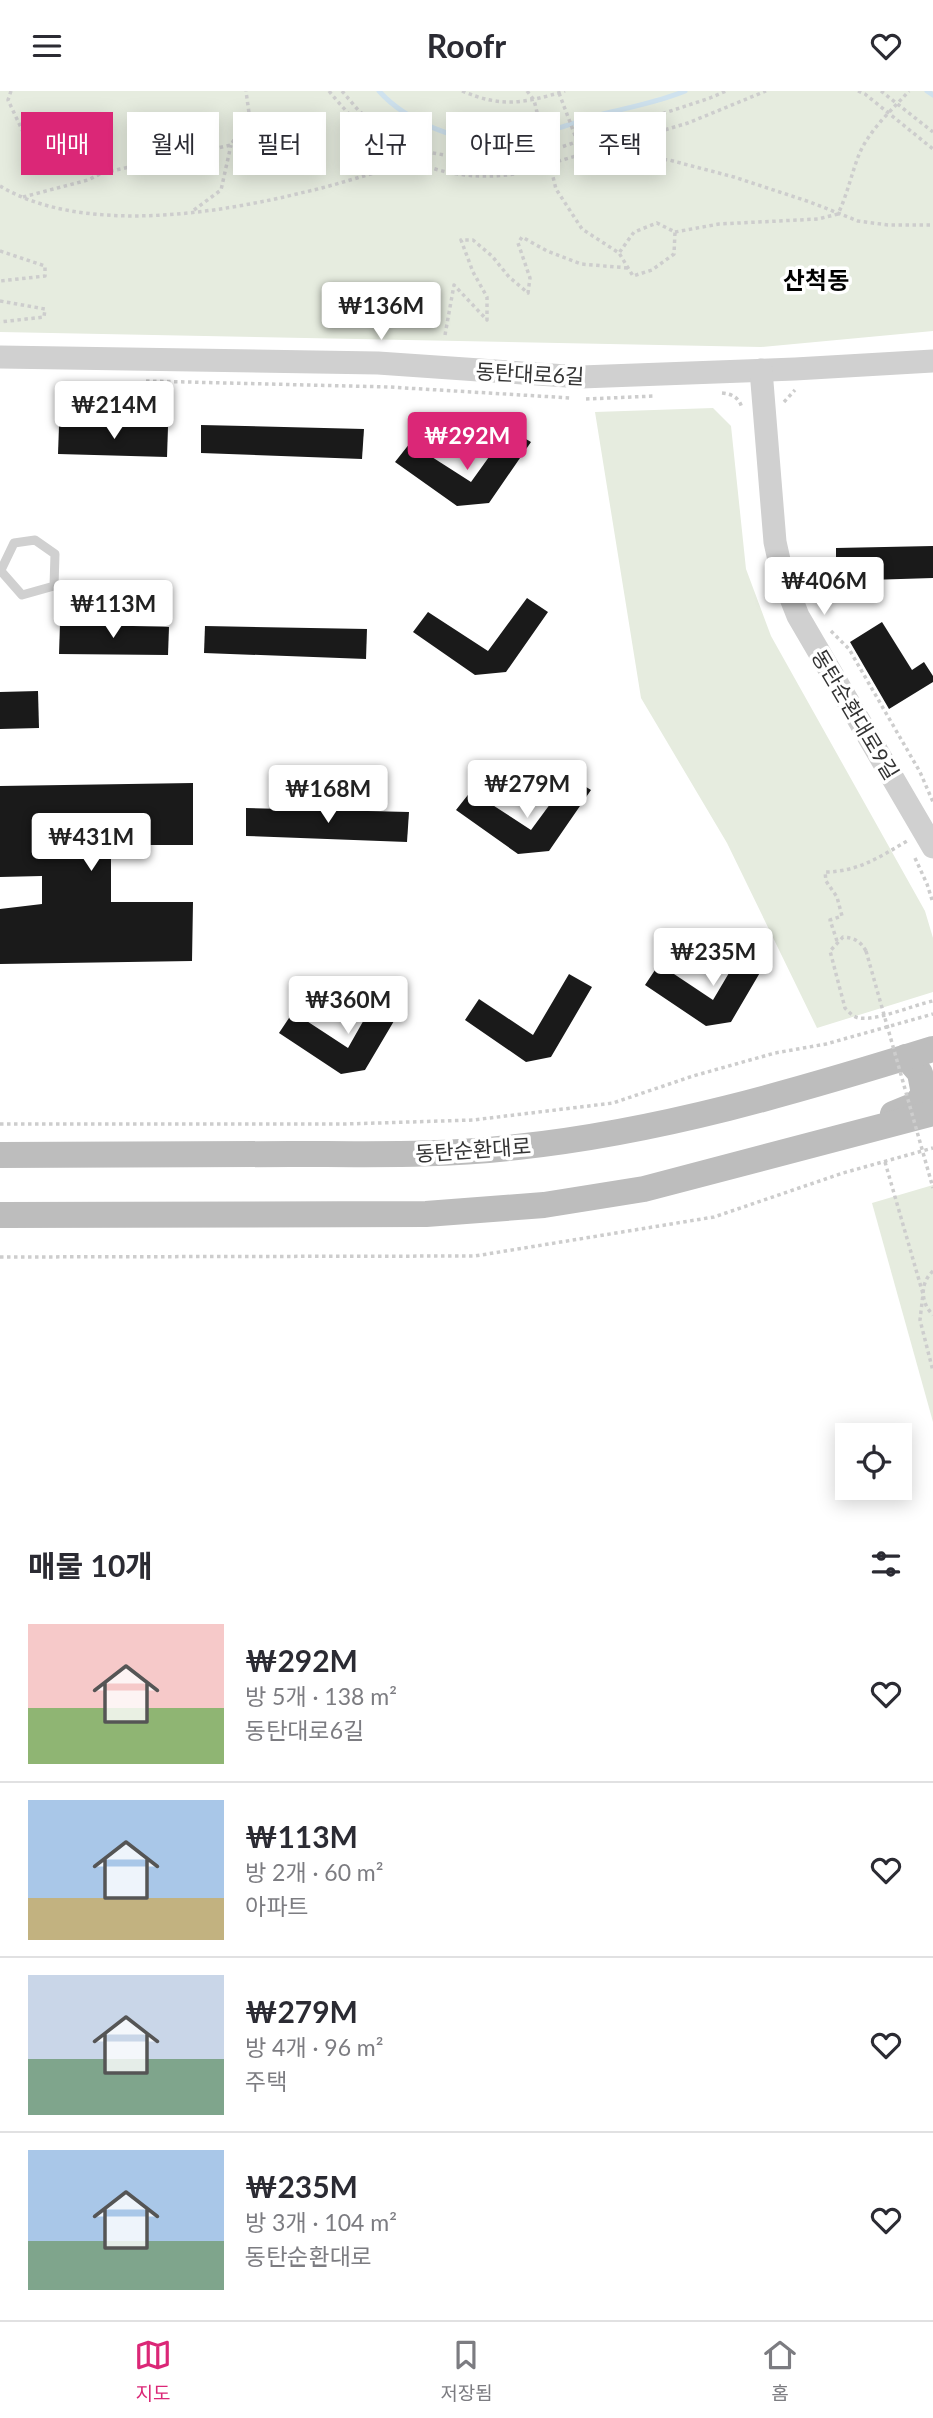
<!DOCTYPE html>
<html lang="ko">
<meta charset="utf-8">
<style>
body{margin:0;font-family:Lato,"Noto Sans KR",sans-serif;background:#f2f2f3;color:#2b2b33;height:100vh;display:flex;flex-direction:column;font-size:26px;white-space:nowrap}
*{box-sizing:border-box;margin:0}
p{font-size:23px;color:#7c7c81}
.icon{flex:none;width:38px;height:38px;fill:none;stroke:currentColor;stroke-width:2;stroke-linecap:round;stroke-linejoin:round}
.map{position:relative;height:1431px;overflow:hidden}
.sheet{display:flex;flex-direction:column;background:#fff;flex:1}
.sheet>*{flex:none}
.guide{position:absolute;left:21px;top:21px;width:892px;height:63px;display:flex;gap:14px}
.tools{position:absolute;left:835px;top:1332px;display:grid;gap:14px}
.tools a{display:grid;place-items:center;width:77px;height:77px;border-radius:0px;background:#fff;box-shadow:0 4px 18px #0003;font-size:35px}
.price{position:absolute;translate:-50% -60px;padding:0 16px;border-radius:7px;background:#fff;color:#222;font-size:23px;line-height:46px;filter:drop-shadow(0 2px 4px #0008)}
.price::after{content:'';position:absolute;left:50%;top:42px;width:21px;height:16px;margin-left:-10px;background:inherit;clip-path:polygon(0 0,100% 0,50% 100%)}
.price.selected{background:#db2777;color:#fff}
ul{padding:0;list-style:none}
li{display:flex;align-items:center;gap:21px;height:175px;padding:0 28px}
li+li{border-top:2px solid #e1e1e2}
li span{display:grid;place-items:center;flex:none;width:196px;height:140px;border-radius:0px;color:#555}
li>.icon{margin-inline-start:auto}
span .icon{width:84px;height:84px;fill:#fffc;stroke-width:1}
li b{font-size:30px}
h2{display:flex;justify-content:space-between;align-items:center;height:84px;padding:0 28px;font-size:30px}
.tag{padding:0 24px;border-radius:0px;background:#fff;box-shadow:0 4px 18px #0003;font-size:24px;line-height:63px}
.tag.selected{background:#db2777;color:#fff}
header{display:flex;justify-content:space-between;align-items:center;height:91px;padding:0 28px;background:#fff;font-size:32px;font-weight:700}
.menu{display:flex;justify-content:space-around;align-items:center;height:98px;border-top:2px solid #e1e1e2;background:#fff;font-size:19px;color:#7c7c81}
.menu a{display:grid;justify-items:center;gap:4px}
.menu .selected{color:#db2777}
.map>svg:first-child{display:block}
.green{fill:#e6ecdf}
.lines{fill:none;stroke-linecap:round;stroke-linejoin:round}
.stream{stroke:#cfe2ee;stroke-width:5}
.building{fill:#1a1a1a}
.path{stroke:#cdcdcd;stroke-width:3.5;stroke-dasharray:3.5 3.5;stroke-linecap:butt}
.service{stroke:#d0d0d0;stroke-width:9}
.tertiary{stroke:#d0d0d0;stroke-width:23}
.secondary{stroke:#bdbdbd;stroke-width:26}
.path-bridge{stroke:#cdcdcd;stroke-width:3.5;stroke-dasharray:3.5 3.5;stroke-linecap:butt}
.labels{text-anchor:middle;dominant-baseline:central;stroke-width:7;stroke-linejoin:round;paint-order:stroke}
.street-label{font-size:21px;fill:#333;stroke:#fff}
.quarter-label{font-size:24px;font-weight:bold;fill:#000;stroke:#fff}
</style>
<header><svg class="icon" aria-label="menu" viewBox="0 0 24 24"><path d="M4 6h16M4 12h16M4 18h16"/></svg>Roofr<svg class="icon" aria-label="heart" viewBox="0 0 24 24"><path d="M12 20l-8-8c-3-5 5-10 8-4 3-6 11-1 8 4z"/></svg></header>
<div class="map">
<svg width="933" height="1431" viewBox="0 0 933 1431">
<rect width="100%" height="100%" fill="#fff"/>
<g class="green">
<polygon points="0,0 933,0 933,240 761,256 0,241"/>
<polygon points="713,317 731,335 746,478 771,545 925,820 933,847 933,901 817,937 727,752 641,607 595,321"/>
<polygon points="933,1094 933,1331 872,1112"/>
</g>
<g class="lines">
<g class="stream">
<path d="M379,0C405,29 459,53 499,50C534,47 569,33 603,23C630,16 659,11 685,0"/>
<polyline points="927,0 933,4"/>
</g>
</g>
<g class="building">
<polygon points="201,334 364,338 362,368 201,362"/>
<polygon points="59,335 168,336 167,366 58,363"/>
<polygon points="509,338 531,351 489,412 457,415 395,371 410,352 471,391"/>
<polygon points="933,455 933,487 836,490 836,457"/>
<polygon points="527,507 548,521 506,581 475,584 413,541 428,521 488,560"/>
<polygon points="882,531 912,579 924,571 933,585 933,591 889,618 850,551"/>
<polygon points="60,533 169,536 168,564 59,563"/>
<polygon points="205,535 367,538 366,568 204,562"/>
<polygon points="38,600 39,637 0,638 0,601"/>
<polygon points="570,686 591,699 549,760 518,763 456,719 471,700 531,739"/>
<polygon points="193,692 193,754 111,754 111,811 193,811 192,870 0,873 0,818 42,813 42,785 0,786 0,695"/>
<polygon points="246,717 409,721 407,751 246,745"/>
<polygon points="749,848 772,861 731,931 706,935 645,894 659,873 713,909"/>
<polygon points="569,883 592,896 551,966 526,971 465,929 479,908 533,944"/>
<polygon points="383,895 407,908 365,979 341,983 279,942 293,921 348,957"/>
</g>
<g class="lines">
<g class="path">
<polyline points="11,0 8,9 31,58 102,82 231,54 249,22 246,0"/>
<path d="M329,0C378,61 435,94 515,83L688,32L766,0"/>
<polyline points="342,0 359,20 386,40 421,60 486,71 510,70 540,63 710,7 726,0"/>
<path d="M462,0C502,17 525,12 565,0"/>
<polyline points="527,0 534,9 556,98 582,138 619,162 634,141 657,132 675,141 674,163 652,179 633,185 619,162"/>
<polyline points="858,0 865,3 933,58"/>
<polyline points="881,0 933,41"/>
<polyline points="559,2 582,63 669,69 734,86 810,111 858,130 888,134 933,134"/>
<path d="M0,95C82,144 216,123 305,101C341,93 376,80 413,72"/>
<polyline points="23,106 88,89 102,82"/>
<polyline points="194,119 221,99 231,54"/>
<path d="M675,141L719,133L818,128L838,123C847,104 851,85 858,66C868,40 891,20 909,0"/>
<polyline points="0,160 45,175 45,185 0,190"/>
<polyline points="0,210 45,218 44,226 0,231"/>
<polyline points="445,244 454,194 487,229 487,206 473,181 461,149 473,149 492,165 509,186 528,202 530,187 518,152 522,146 547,160 581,173 628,177"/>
<polyline points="146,290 389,296 571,307"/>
<path d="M722,302C733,303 739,307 742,317"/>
<polyline points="586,308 655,305"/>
<polyline points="784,311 795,299"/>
<polyline points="831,540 849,558 920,681 933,711"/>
<polyline points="915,767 927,793 933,812"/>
<path d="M837,850L830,829L842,825L837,806L826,790L825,781C857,781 880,766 907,750"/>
<path d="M866,860C860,850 855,847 843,846L830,860L845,917C849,921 853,926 859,927C878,930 913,914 933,910"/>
<polyline points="0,1033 346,1033 473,1029 613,1012 693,985 775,962 826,953 933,923"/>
<polyline points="885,1071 923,1203 920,1229 933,1280"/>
<polyline points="0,1166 475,1165 714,1126 843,1082 933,1057"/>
<path d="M933,1180C920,1192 920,1211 933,1224"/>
</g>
<polyline class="service" points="0,479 22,504 54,495 55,463 35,449 14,452 1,479"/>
<g class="tertiary">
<polyline points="0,266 378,272 581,286 795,278 933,270"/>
<polyline points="761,279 775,451 783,487 798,525 933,756"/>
</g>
<g class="secondary">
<polyline points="893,1023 915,1014 924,1003 920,982 906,966"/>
<path d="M0,1064C97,1064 194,1064 291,1063C366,1063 442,1065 517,1056C659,1041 798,1000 933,958"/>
<polyline points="0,1124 426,1123 544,1114 644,1098 933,1022"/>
</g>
<polyline class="path-bridge" points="866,860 933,1097"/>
</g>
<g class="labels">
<g class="street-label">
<text transform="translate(530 282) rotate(3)">동탄대로6길</text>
<text transform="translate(856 623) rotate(59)">동탄순환대로9길</text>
<text transform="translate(473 1058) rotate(-4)">동탄순환대로</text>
</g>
<g class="quarter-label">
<text x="816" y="188">산척동</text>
</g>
</g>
</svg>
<div class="tools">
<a><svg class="icon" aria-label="locate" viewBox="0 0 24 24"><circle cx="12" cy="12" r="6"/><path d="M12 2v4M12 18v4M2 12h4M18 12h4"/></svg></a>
</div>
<b class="price" style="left:381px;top:251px">₩136M</b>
<b class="price" style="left:114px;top:350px">₩214M</b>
<b class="price selected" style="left:467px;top:381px">₩292M</b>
<b class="price" style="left:824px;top:526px">₩406M</b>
<b class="price" style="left:113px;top:549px">₩113M</b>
<b class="price" style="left:527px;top:729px">₩279M</b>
<b class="price" style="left:328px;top:734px">₩168M</b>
<b class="price" style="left:91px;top:782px">₩431M</b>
<b class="price" style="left:713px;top:897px">₩235M</b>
<b class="price" style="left:348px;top:945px">₩360M</b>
<div class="guide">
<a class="tag selected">매매</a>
<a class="tag">월세</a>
<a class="tag">필터</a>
<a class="tag">신규</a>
<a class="tag">아파트</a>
<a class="tag">주택</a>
</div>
</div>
<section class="sheet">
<h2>매물 10개<svg class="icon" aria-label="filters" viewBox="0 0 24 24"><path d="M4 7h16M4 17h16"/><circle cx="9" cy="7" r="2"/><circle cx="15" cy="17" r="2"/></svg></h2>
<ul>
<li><span style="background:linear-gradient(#f6c9c9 60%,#8fb573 0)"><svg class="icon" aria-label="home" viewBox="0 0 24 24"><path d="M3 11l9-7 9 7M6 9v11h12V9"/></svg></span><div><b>₩292M</b><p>방 5개 · 138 m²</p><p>동탄대로6길</p></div><svg class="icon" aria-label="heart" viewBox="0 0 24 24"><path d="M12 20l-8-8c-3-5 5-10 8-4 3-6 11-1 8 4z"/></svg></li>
<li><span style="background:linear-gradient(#a9c7e8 70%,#c2b280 0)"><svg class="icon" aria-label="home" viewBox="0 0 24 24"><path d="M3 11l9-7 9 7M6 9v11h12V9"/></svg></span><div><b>₩113M</b><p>방 2개 · 60 m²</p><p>아파트</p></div><svg class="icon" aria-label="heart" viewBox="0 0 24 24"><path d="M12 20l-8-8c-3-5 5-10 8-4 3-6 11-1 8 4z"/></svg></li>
<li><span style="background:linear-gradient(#c9d6e8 60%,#7fa58c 0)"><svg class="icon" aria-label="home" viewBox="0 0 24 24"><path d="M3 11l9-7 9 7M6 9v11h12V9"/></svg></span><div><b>₩279M</b><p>방 4개 · 96 m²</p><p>주택</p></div><svg class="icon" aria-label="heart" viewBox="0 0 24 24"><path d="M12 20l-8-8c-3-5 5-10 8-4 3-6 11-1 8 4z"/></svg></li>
<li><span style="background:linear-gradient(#a9c7e8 65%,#7fa58c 0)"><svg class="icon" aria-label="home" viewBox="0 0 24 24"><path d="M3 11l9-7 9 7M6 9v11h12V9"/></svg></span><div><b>₩235M</b><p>방 3개 · 104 m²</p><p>동탄순환대로</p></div><svg class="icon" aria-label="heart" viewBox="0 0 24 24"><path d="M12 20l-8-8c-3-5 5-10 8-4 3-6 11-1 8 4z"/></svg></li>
</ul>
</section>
<nav class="menu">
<a class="selected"><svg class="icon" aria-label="map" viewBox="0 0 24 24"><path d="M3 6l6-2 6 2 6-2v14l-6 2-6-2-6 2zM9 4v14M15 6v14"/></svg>지도</a>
<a><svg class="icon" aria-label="saved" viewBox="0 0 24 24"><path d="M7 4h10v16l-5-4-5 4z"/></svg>저장됨</a>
<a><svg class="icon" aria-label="home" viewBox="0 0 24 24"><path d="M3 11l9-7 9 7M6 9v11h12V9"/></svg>홈</a>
</nav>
